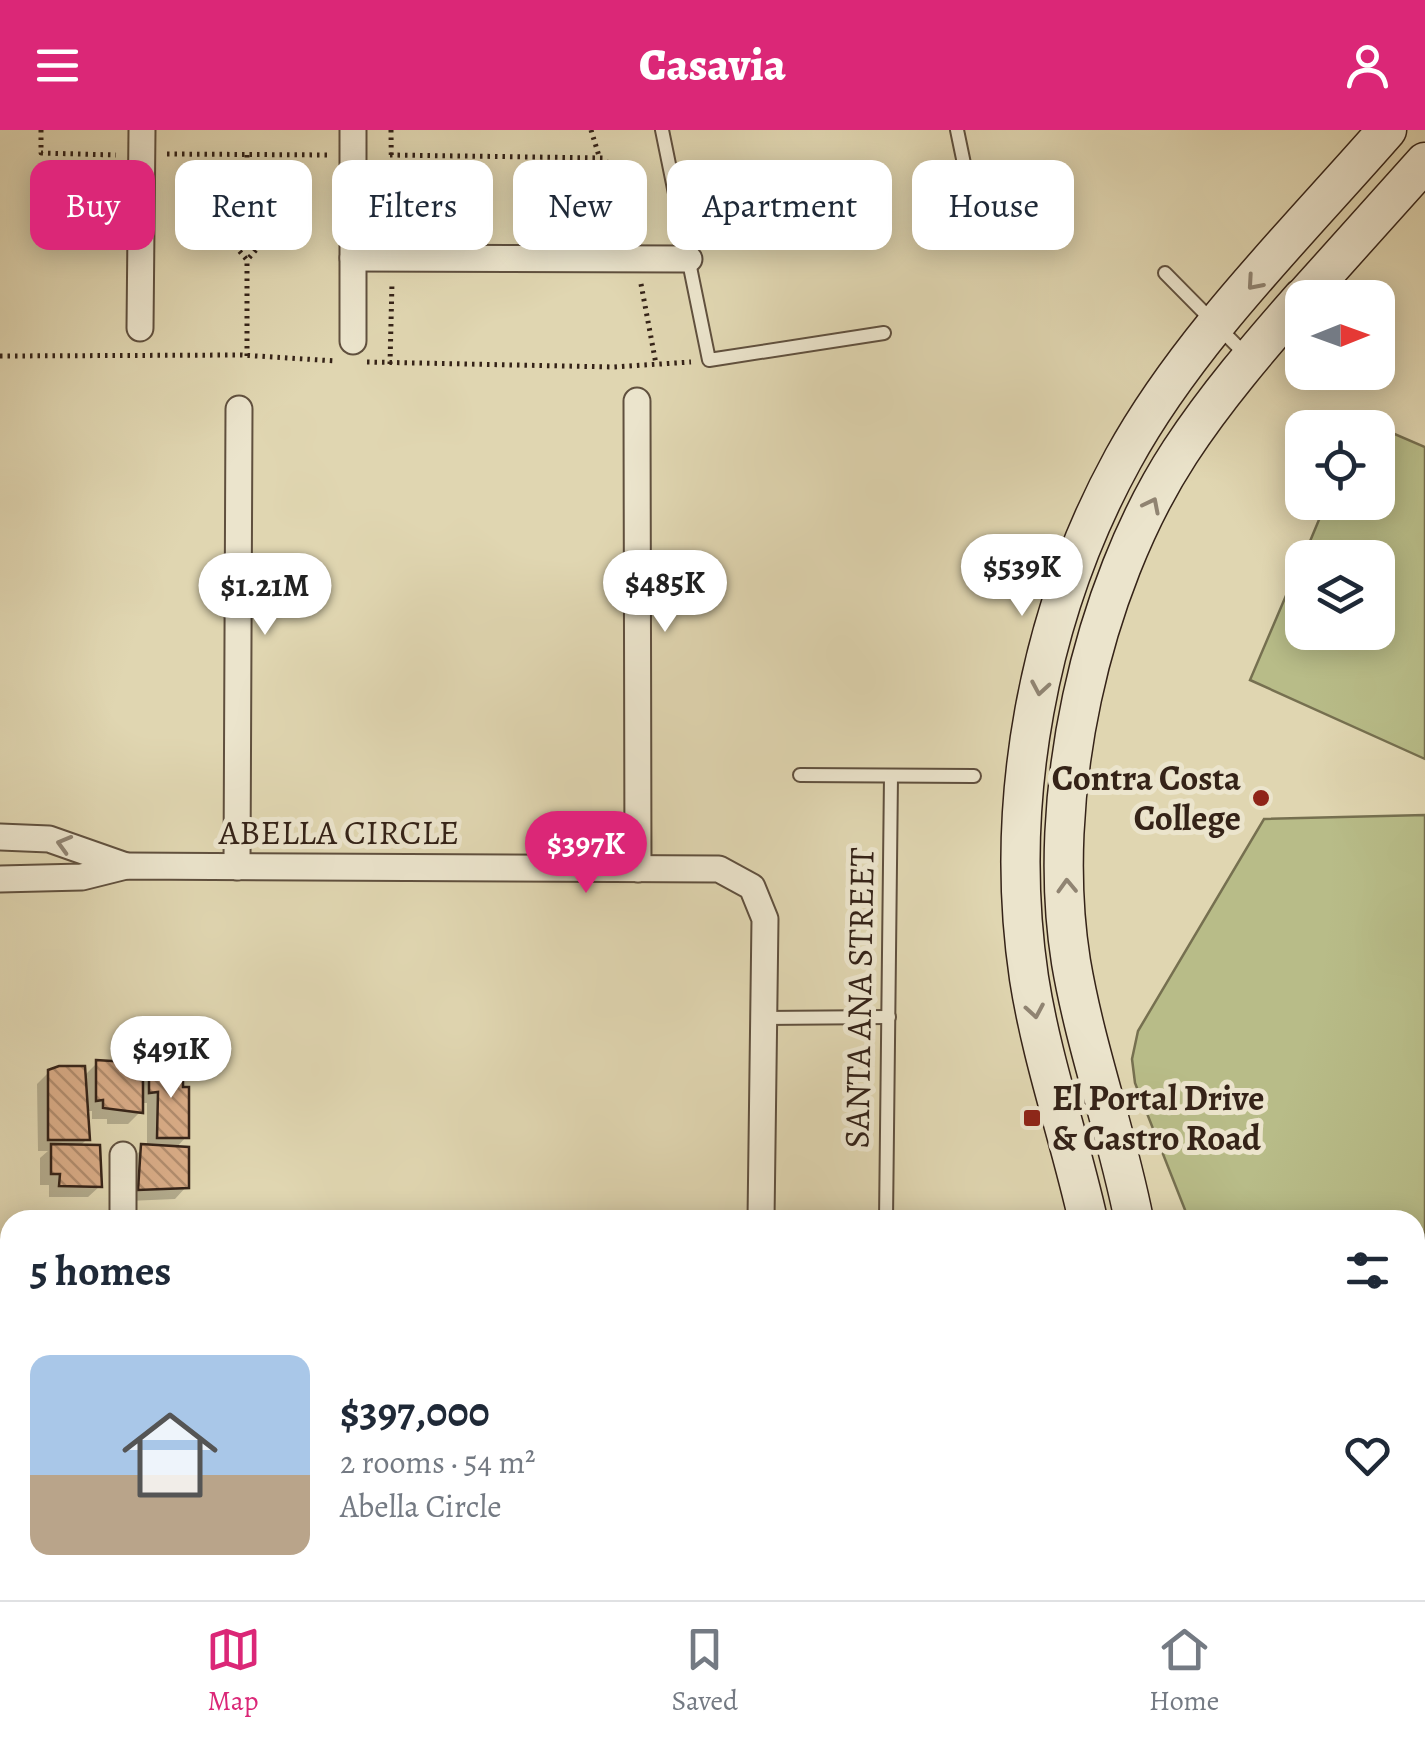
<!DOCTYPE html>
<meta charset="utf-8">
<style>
body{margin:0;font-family:Alegreya,serif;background:#f6f6f7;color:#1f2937;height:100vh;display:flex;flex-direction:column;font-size:38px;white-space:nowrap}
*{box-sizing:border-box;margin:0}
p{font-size:32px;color:#747a83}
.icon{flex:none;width:55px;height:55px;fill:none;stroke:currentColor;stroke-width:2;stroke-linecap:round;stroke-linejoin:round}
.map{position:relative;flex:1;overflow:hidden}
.details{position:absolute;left:0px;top:1080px;width:1425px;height:390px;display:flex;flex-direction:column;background:#fff;border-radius:30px 30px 0 0;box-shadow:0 5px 25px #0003}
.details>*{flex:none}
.banner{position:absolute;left:30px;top:30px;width:1365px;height:90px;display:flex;gap:20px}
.needle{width:65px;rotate:89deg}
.controls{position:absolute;left:1285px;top:150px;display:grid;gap:20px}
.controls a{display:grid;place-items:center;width:110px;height:110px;border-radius:20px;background:#fff;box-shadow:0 5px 25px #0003;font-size:50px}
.price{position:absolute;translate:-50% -85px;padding:0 22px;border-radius:35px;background:#fff;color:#222;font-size:32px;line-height:65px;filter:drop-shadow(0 2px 5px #0008)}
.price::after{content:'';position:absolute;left:50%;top:60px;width:30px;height:22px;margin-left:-15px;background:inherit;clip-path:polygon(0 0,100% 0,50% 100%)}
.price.on{background:#db2777;color:#fff}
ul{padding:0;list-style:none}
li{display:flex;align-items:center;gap:30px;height:250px;padding:0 30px}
li span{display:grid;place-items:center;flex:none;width:280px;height:200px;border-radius:20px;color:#555}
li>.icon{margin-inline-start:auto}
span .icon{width:120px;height:120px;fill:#fffc;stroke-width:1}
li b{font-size:42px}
h2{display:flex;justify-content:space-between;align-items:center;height:120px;padding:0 30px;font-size:42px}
.pill{padding:0 35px;border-radius:20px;background:#fff;box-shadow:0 5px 25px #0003;font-size:35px;line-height:90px}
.pill.on{background:#db2777;color:#fff}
header{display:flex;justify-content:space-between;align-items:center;height:130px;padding:0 30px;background:#db2777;color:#fff;font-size:45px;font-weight:800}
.dock{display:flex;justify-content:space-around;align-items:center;height:140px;border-top:2px solid #e0e1e3;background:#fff;font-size:28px;color:#747a83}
.dock a{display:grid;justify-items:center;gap:5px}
.dock .on{color:#db2777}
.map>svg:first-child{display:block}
.green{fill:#b8bc88;stroke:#767050;stroke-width:2.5}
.shadow{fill:#0003}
.building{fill:url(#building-back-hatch);stroke:#352318;stroke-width:2.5}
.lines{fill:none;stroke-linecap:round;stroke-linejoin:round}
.lane-casing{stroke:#60503e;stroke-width:16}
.street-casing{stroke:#60503e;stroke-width:29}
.secondary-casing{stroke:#352318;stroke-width:41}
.path{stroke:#352318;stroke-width:5;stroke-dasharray:2.5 5;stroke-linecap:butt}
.lane{stroke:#ebe4cc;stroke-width:12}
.street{stroke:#ebe4cc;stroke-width:25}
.secondary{stroke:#ebe4cc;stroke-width:38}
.oneway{stroke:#908472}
.poi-dot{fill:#8f2418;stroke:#ebe4cc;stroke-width:4}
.labels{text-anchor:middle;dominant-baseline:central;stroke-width:10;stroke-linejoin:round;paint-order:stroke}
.poi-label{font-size:35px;font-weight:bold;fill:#352318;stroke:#ebe4cc;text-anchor:end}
.street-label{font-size:35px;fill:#352318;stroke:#ebe4cc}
</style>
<header><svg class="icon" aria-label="menu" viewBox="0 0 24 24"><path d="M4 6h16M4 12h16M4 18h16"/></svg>Casavia<svg class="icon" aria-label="person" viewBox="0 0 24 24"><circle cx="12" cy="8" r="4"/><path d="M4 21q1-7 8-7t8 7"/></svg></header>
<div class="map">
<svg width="1425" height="1470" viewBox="0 0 1425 1470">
<defs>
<pattern id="building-back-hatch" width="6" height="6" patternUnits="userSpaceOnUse" patternTransform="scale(2.5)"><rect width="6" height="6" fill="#d9ac87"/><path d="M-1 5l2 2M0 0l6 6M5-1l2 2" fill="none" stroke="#b18c6d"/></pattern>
</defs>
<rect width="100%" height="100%" fill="#e0d6b1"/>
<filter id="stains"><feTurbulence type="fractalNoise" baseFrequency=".002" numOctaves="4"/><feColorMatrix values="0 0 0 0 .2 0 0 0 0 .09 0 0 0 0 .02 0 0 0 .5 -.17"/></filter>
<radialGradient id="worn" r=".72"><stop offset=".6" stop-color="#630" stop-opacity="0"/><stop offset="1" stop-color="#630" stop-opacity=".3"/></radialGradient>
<g class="green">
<polygon points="1362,290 1425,317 1425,629 1250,550 1302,428 1302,502 1378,502 1378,428 1303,428 1326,373 1378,372 1378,298 1359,297"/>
<polygon points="1425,685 1425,1191 1415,1188 1415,1090 1189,1090 1135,953 1132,929 1138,901 1264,689"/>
</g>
<g class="shadow">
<polygon points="97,933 140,948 150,939 186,1007 175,1019 186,1057 175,1069 128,1071 130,1028 147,1017 147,973 140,973 140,982 128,994 107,994 107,989 92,989 92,981 85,981 87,1009 79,1017 100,1056 88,1067 49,1067 49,1055 40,1055 40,1028 48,1021 38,1021 37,954 49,942 83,947"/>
<polygon points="1415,1212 1425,1215 1425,1283 1415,1279"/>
</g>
<g class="building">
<polygon points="96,930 143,933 143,983 103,978 103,970 96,971"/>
<polygon points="59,936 85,936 90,1010 48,1010 48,940"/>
<polygon points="149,936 183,936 183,957 189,957 189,1008 157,1008 158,962 149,963"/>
<polygon points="51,1014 100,1015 102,1057 59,1056 60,1044 51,1044"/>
<polygon points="141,1014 189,1017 189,1058 138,1060"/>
<polygon points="1415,1209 1425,1213 1425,1251 1415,1248"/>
</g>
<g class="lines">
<defs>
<g id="lane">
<polyline points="662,0 709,230 884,203"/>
<polyline points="957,0 977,96"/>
<polyline points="1165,143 1247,226"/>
<polyline points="800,645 974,646"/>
<polyline points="763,888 889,887"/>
<polyline points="886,1090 891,646"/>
<polyline points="887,1470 887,1460"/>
</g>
<g id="street">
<polyline points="353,128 689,129"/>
<polyline points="140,198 142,0"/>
<polyline points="353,211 353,0"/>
<polyline points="637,271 638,739"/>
<polyline points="0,707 49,709 126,736"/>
<polyline points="237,737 239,279"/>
<polyline points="0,749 82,747 126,736 719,739 752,757 765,789 761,1090"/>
<polyline points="123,1025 123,1090"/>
<polyline points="1415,1358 1425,1351"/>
<polyline points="1415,1435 1425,1449"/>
<polyline points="0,1438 10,1438"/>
<polyline points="237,1460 266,1464 723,1469 749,1460"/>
<polyline points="1168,1460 1203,1470"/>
<polyline points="1263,1470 1290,1460"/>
</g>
<g id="secondary">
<polyline points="1303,168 1425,32"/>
<path d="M1088,1090C1070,1009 1042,931 1029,848C1003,673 1038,484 1123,329C1188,210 1298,102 1387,0"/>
<path d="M1134,1090C1117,1003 1086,920 1071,832C1045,670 1090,460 1180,322C1216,267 1259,217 1302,168"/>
<polyline points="1024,1470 1031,1460"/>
<polyline points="1075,1470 1080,1460"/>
</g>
</defs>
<use href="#lane" class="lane-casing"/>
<use href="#street" class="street-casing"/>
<use href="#secondary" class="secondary-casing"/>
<g class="path">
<polyline points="41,0 41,23 116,25"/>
<polyline points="391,0 392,106"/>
<polyline points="591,0 599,26"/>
<polyline points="167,24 331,25"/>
<polyline points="390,25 603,28 615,40 626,105"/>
<polyline points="247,85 263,99 263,112 247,130"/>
<polyline points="641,154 656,234"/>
<polyline points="0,226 241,225 336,231"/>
<polyline points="247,226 247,130 231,111 232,102 247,85 247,22"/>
<polyline points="367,232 614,237 691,232"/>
<polyline points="390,234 392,152"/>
</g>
<use href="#lane" class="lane"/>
<use href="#street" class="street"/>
<use href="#secondary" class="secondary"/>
</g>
<defs><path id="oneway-chevron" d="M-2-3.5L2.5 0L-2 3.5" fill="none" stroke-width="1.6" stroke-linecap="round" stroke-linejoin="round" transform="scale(2.5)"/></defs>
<g class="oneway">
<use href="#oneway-chevron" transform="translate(1254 153) rotate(131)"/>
<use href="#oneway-chevron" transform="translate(1152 375) rotate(-63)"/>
<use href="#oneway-chevron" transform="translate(1040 558) rotate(100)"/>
<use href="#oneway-chevron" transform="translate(64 714) rotate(-164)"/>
<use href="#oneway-chevron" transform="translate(1067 756) rotate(-92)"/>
<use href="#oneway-chevron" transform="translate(1035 881) rotate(80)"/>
</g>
<g class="poi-dot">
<circle cx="1261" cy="668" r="10"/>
<rect x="1022" y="978" width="20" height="20" rx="5"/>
</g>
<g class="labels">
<g class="poi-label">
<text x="1241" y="648">Contra Costa<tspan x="1241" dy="40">College</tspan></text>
<text x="1052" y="968" text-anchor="start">El Portal Drive<tspan x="1052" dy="40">&amp; Castro Road</tspan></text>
</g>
<g class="street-label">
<text x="339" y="702">ABELLA CIRCLE</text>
<text transform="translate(859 868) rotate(-89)">SANTA ANA STREET</text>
</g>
</g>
<rect width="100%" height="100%" filter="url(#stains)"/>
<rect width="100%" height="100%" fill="url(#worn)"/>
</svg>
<div class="controls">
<a><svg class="needle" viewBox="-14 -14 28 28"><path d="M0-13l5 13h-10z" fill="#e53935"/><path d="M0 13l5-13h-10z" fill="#747a83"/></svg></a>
<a><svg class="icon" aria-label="locate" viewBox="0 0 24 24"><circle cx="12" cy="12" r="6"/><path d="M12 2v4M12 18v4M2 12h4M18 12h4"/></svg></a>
<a><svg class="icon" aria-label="layers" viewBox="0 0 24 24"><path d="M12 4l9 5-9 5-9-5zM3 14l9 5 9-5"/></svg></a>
</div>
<b class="price" style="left:1022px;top:489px">$539K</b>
<b class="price" style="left:665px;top:505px">$485K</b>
<b class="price" style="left:265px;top:508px">$1.21M</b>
<b class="price on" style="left:586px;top:766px">$397K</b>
<b class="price" style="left:171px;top:971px">$491K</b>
<div class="banner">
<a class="pill on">Buy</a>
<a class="pill">Rent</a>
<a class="pill">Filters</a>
<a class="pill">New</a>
<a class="pill">Apartment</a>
<a class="pill">House</a>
</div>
<section class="details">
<h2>5 homes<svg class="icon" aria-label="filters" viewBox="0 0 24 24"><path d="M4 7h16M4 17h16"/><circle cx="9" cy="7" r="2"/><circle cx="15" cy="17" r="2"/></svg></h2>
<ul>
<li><span style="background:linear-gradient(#a9c7e8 60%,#b9a48a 0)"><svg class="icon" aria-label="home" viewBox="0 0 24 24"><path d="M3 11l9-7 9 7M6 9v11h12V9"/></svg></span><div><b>$397,000</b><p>2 rooms · 54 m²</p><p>Abella Circle</p></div><svg class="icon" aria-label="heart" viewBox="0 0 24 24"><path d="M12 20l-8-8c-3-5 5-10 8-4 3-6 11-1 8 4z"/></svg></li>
</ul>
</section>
</div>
<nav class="dock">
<a class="on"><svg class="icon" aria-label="map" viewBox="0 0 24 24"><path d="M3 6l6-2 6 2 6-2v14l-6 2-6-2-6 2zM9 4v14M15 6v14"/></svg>Map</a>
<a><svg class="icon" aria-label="saved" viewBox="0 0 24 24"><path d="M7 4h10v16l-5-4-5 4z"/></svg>Saved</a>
<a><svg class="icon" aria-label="home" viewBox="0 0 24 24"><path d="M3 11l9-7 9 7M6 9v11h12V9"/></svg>Home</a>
</nav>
